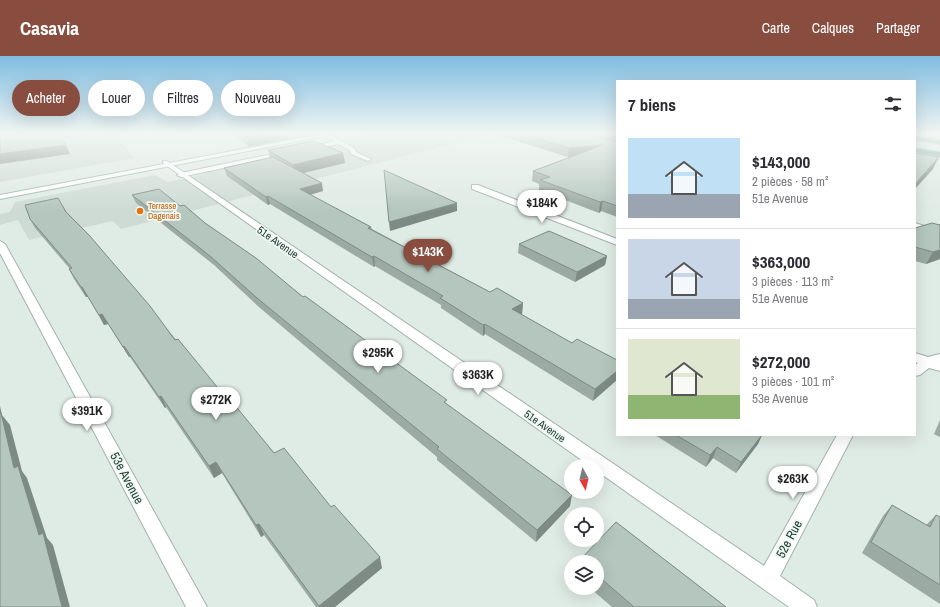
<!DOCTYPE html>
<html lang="fr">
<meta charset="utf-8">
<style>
body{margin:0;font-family:"Archivo Narrow",sans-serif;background:#f2f2f3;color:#2b2b33;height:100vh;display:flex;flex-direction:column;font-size:15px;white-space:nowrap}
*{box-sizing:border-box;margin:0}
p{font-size:13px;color:#7c7c81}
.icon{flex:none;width:22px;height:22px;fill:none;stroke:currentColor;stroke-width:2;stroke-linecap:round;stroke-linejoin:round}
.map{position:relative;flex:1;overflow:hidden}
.details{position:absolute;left:616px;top:24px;width:300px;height:356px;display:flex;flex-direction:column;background:#fff;border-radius:0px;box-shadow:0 4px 16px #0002}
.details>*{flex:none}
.top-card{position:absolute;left:12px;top:24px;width:380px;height:36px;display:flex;gap:8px}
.needle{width:26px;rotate:172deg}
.fabs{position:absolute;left:564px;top:403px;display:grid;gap:8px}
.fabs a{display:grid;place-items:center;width:40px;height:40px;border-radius:50%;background:#fff;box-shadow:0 4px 16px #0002;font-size:20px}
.price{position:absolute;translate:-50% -34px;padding:0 9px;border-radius:14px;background:#fff;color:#222;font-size:13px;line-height:26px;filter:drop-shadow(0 1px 2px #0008)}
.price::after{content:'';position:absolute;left:50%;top:24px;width:12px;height:9px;margin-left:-6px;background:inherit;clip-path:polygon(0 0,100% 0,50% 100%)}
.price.selected{background:#884d3f;color:#fff}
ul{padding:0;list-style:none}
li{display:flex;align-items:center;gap:12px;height:100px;padding:0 12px}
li+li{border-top:1px solid #e1e1e2}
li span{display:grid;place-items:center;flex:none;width:112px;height:80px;border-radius:0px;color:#555}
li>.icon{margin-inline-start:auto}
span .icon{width:48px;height:48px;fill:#fffc;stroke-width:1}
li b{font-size:17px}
h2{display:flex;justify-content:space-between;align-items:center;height:48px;padding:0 12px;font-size:17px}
.chip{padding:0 14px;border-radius:18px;background:#fff;box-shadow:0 4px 16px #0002;font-size:14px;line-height:36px}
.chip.selected{background:#884d3f;color:#fff}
header{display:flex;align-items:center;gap:24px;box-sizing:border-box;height:56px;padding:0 20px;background:#884d3f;color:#fff}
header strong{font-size:19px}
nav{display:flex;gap:22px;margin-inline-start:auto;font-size:14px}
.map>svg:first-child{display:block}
.built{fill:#cddbd4}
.green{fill:#b6dec0}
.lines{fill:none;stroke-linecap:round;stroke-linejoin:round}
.service-casing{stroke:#a2b3ac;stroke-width:2}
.minor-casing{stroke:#a2b3ac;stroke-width:2}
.secondary-casing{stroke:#9db7ad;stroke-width:2}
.primary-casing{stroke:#c0c8c6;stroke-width:2}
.service{fill:#fff;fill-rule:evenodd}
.minor{fill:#fff;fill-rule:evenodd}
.secondary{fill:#fff;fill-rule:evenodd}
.primary{fill:#60a391;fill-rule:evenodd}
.wall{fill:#9baaa3}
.shaded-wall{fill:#7e8b85}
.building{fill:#b4c6be;stroke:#7e8b85}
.food-dot{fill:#e8710a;stroke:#eff8f3;stroke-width:1.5}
.labels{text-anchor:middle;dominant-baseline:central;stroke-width:3.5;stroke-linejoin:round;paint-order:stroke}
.far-food-label{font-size:9px;fill:#c56008;stroke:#eff8f3;text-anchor:start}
.street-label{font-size:11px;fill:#1f3c34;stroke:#eff8f3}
.near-street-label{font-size:13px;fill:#1f3c34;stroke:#eff8f3}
</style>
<header>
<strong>Casavia</strong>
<nav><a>Carte</a><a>Calques</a><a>Partager</a></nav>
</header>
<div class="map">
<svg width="940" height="551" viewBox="0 0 940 551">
<rect width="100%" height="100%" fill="#dfebe5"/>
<g class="built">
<polygon points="0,78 114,78 134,102 0,126"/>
<polygon points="373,78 491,78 121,173 113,165 29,184 18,164 0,169 0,158 10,156 15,146 155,119 168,126 205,118 200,111"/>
</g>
<polygon class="green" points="299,78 321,78 218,97"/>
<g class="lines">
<defs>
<g id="service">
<polygon points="325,78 330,78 355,93 356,96 371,103 368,105 351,98 350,95 339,88 307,94 307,92 334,85 325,80"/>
<polygon points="286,95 288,96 288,98 181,121 177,119 181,117"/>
</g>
<g id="minor">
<polygon points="163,105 167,105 764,510 837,379 853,379 780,520 814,544 817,551 789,551 597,415 597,410 590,410 163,107"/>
<polygon points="472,129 478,129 617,183 617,189 472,133"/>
<polygon points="915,167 940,175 940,181 915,173"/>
<polygon points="0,185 5,188 207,551 186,551 0,197"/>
<polygon points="915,297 928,301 940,298 940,315 929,312 920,319 915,320 915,309 918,307 915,306"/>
</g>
<polygon id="secondary" points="322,78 336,78 0,143 0,139"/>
<g id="primary">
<polygon points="915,80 940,84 940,88 915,84"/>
<polygon points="915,92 940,96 940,100 915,96"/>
</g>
</defs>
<use href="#service" class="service-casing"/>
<use href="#minor" class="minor-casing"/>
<use href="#secondary" class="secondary-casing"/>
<use href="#primary" class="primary-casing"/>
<use href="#service" class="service"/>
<use href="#minor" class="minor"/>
<use href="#secondary" class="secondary"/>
<use href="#primary" class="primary"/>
</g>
<g class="wall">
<polygon points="231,78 288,78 289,83 249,90"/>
<polygon points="494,78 617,78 617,161 601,155 599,157 539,134 539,128 532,125 533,115 572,100 568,101"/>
<polygon points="268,94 343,97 345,107 303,117 323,135 310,139 371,171 372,173 490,236 523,247 522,258 521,258 572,287 617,304 593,345 485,278 483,280 441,252 441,249 375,210 374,211 270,148 268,149 227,120 224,112 270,102"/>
<polygon points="132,139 180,150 205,167 447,348 570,450 536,486 437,404 437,401 260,252 214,209 136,147"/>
<polygon points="66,156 274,397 331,451 382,512 335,551 316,551 264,479 261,481 222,417 214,422 166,351 165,352 130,301 129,301 108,268 104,269 88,241 86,241 74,223 69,213 70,213 35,172 30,163"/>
<polygon points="940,169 940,203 926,208 915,205 915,172"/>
<polygon points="519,188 607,200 605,209 575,226 518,197"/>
<polygon points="940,364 940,381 934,378"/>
<polygon points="655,379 762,379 758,388 736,417 713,402 706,411"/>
<polygon points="892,449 926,469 936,459 940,461 940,548 862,497 883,460"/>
<polygon points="616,466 726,551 612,551 590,532 597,532 597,506 580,506 580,504"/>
</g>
<g class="shaded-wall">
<polygon points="260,78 288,78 289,83 249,90 247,81"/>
<polygon points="66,89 70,98 0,108 0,98"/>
<polygon points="603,89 601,98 568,101 569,92"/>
<polygon points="343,97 345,107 295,119 293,109"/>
<polygon points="939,101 933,113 915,133 915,128"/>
<polygon points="322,127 323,135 301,141 300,133"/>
<polygon points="268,140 270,148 268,149 266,141"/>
<polygon points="603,145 601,155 599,157 600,146"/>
<polygon points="457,147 457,155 390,175 389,166"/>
<polygon points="940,194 940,203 926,208 933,196"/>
<polygon points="374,200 375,210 374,211 372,201"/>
<polygon points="607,200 605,209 575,226 577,216"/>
<polygon points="81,231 82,231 88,241 86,241"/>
<polygon points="523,247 522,258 511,264 512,253"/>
<polygon points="102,258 108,268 104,269 99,259"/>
<polygon points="485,268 485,278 483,280 483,269"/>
<polygon points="124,290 130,301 129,301 123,291"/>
<polygon points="617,315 617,324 593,345 595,333"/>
<polygon points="161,340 166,351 165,352 159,341"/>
<polygon points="0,350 2,359 10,369 22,415 27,422 47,482 53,489 70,551 62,551 14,412 0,364"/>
<polygon points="762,379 758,388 736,417 741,406"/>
<polygon points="717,391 713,402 706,411 710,399"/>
<polygon points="216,406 222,417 214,422 209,410"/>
<polygon points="572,439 570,450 536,486 537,474"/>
<polygon points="259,468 264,479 261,481 256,469"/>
<polygon points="380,501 382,512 335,551 319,551 319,550"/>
</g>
<g class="building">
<polygon points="0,78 59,78 66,89 0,98"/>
<polygon points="243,78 260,78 247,81"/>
<polygon points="522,78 589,78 617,86 617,150 603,145 600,146 540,124 550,121 533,115 603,89 569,92"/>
<polygon points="314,85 343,97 293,109 268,94"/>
<polygon points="915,97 939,101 915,128"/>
<polygon points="273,101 322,127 300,133 371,171 368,172 490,236 497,232 523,247 512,253 572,287 577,283 617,304 617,315 595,333 485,268 483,269 440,242 443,240 374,200 372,201 268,140 266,141 224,112"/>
<polygon points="384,114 457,147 389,166"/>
<polygon points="159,133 180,150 184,149 205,167 256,202 303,241 305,240 447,344 444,346 572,439 537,474 437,393 439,391 257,242 210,200 132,139"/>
<polygon points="58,142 66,156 89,179 150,250 175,284 178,283 218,332 220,331 274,397 284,392 331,451 334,449 380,501 319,550 259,468 256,469 216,406 209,410 161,340 159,341 124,290 123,291 102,258 99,259 82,231 81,231 69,213 72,212 30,163 25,149"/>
<polygon points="932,167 940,169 940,194 933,196 915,191 915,172"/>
<polygon points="549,175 607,200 577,216 519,188"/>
<polygon points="1,357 14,412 18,410 39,479 43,477 62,551 0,551 0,358"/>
<polygon points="676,379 762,379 741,406 717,391 710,399"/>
<polygon points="892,449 930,471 936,459 940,461 940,529 871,486"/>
<polygon points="616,466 726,551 634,551 597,519 597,506 582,506 580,504"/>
</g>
<linearGradient id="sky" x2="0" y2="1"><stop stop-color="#7fbce0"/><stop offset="0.5" stop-color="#f1f6f3"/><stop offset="1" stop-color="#f1f6f3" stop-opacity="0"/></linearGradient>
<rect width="940" height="155" fill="url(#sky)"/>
<circle class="food-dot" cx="140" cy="155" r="4"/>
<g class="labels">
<g class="far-food-label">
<text x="148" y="150">Terrasse<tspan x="148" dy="10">Dagenais</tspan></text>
</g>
<g class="street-label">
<text transform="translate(278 186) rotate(35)">51e Avenue</text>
<text transform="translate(545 370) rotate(35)">51e Avenue</text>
</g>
<g class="near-street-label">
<text transform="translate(127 422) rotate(62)">53e Avenue</text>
<text transform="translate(789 483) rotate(-62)">52e Rue</text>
</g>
</g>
</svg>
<div class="fabs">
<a><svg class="needle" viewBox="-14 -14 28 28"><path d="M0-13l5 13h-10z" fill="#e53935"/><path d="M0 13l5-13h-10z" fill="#7c7c81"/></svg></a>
<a><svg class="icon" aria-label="locate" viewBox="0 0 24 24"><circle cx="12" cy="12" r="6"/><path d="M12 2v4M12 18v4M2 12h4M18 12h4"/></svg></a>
<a><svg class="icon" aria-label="layers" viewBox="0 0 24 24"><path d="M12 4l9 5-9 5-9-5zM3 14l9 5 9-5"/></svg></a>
</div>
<b class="price" style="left:542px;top:168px">$184K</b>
<b class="price selected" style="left:428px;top:217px">$143K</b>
<b class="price" style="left:378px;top:318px">$295K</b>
<b class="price" style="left:478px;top:340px">$363K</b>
<b class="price" style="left:216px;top:365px">$272K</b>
<b class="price" style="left:87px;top:376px">$391K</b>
<b class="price" style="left:793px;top:444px">$263K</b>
<div class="top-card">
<a class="chip selected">Acheter</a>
<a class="chip">Louer</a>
<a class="chip">Filtres</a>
<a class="chip">Nouveau</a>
</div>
<section class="details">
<h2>7 biens<svg class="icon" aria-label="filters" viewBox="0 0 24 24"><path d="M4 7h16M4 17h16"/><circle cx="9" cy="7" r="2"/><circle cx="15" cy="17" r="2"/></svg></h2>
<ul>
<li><span style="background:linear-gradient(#bfe0f5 70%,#9aa5b1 0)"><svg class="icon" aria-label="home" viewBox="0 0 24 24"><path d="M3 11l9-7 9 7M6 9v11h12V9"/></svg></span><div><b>$143,000</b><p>2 pièces · 58 m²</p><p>51e Avenue</p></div></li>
<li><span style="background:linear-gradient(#c9d6e8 75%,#9aa5b1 0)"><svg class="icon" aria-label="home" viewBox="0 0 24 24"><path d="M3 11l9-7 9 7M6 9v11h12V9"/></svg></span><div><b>$363,000</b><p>3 pièces · 113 m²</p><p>51e Avenue</p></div></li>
<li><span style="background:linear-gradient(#dfe7d0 70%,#8fb573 0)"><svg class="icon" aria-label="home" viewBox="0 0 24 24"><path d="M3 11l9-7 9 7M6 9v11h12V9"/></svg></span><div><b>$272,000</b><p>3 pièces · 101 m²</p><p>53e Avenue</p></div></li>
</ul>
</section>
</div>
